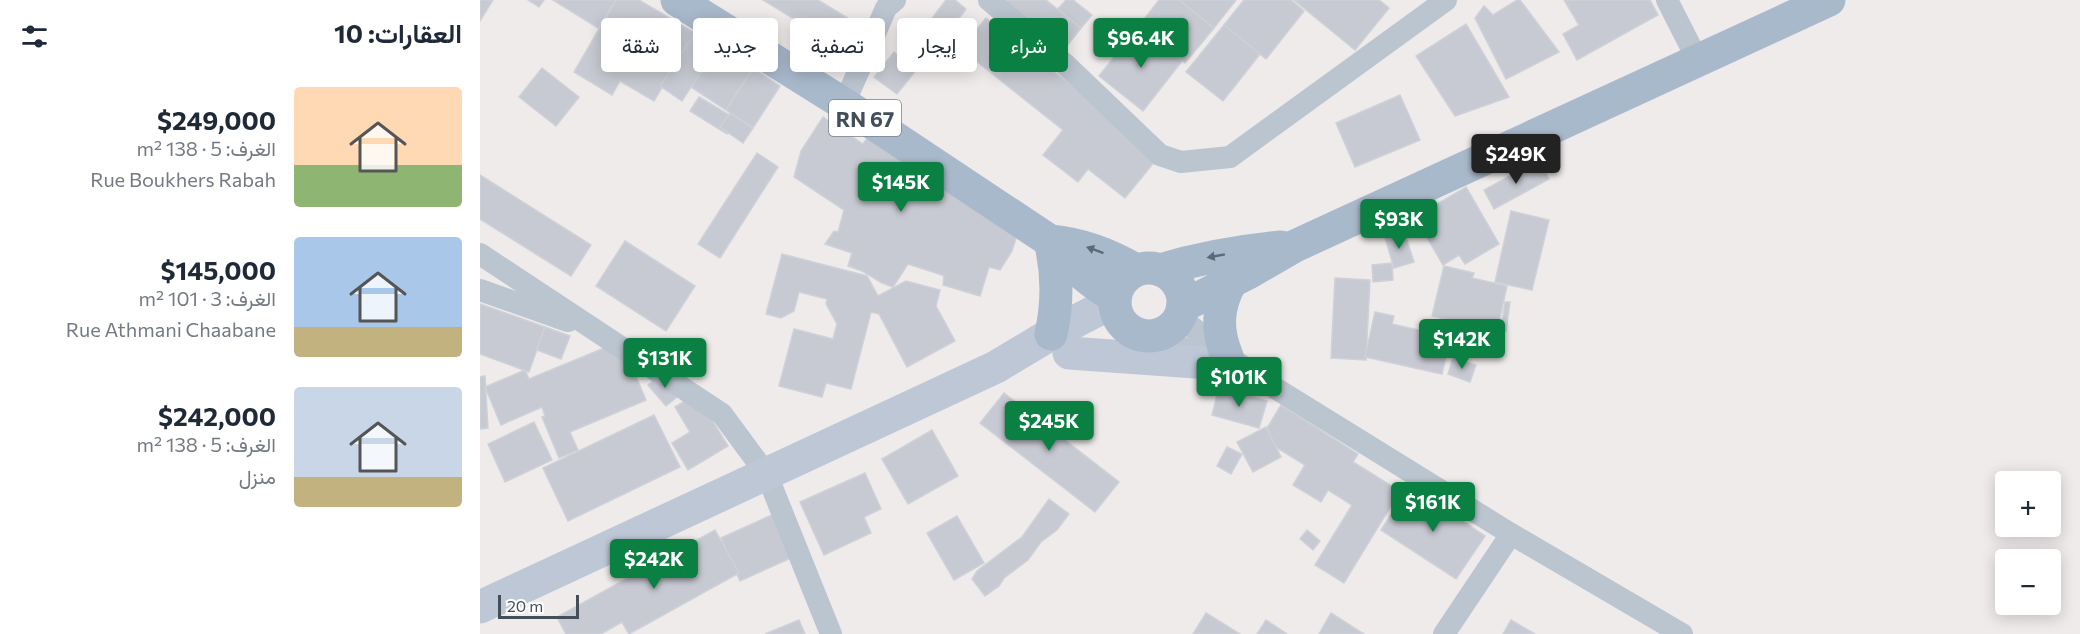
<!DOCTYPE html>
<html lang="ar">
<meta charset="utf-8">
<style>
body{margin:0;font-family:Commissioner,Vazirmatn,sans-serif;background:#f2f2f3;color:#1f2937;direction:rtl;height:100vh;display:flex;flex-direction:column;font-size:22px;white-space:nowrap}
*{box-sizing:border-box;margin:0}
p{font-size:20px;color:#747a83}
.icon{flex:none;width:33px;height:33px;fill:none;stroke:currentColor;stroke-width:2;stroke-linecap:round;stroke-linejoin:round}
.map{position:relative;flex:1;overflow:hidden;direction:ltr}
.side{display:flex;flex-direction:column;background:#fff;width:480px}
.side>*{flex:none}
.guide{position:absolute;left:18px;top:18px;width:570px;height:54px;direction:rtl;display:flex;gap:12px}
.controls{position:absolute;left:1515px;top:471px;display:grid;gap:12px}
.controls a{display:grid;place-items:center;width:66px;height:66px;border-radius:6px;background:#fff;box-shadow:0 3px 15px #0003;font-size:30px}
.scale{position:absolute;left:18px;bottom:15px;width:81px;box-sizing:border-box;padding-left:6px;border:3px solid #434e59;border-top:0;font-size:16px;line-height:21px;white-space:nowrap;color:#434e59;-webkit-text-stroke:4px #fff;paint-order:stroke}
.price{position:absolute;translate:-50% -51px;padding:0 14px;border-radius:6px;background:#0b8043;color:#fff;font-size:20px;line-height:39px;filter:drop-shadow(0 2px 3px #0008)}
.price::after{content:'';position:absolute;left:50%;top:36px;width:18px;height:14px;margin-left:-9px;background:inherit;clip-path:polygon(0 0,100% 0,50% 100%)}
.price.selected{background:#222;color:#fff}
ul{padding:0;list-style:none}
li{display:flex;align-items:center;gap:18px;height:150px;padding:0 18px}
li span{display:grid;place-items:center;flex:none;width:168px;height:120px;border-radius:6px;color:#555}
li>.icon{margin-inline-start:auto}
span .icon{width:72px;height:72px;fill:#fffc;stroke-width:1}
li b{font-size:26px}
h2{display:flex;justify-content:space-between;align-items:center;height:72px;padding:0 18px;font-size:26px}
.chip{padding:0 21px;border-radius:6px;background:#fff;box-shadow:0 3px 15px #0003;font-size:21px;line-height:54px}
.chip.selected{background:#0b8043;color:#fff}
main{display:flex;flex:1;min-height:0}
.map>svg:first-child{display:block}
.building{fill:#c7cad2;stroke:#cfd1d8;stroke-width:1.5}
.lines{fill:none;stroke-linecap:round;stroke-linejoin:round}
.minor{stroke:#bbc5cf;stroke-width:22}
.secondary{stroke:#bdc7d6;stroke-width:33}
.primary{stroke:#a9b9cc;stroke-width:33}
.oneway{fill:#5c6976}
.labels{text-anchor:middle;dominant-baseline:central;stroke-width:4.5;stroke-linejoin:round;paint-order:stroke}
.shield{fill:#fff;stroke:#7b838b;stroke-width:1.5}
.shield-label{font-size:21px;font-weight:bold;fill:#434e59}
</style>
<main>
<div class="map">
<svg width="1600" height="634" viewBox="0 0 1600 634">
<rect width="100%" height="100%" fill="#efebeb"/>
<g class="building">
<polygon points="0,0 13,0 0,21"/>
<polygon points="48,0 64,0 59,7"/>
<polygon points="73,0 136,0 118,28"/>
<polygon points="136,0 159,0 215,33 174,101 140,81 132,95 94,72"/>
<polygon points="283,0 338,0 376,23 361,48"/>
<polygon points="466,0 475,0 486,9 466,35 449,22"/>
<polygon points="528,0 566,0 601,28 583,51 525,5"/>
<polygon points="586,0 593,0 612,15 601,28 578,9"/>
<polygon points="679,0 699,0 734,28 705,63 659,26"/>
<polygon points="699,0 756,0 734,28"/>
<polygon points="764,0 811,0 824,11 786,59 744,25"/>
<polygon points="814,0 899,0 909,8 875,50"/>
<polygon points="1037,0 1040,0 1079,52 1026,79 995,18 1004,6 1013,15"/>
<polygon points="1084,0 1170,0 1178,15 1097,60 1083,34 1099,25"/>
<polygon points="506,18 680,155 645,198 608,169 598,182 563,155 583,130 481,49"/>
<polygon points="986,24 1029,97 975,116 936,56"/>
<polygon points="744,25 780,54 743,101 706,72"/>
<polygon points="659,26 702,61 663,111 619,76"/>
<polygon points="215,33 237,47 202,101 180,86"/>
<polygon points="237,47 272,71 246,110 211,87"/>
<polygon points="414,52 437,69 417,94 394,77"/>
<polygon points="62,68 99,97 76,126 39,97"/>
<polygon points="273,68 300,86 273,128 246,110"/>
<polygon points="920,95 940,140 875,167 856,123"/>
<polygon points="219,97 256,119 247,134 210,111"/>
<polygon points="250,113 273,128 263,143 240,127"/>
<polygon points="343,117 383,144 389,135 538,232 532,251 520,270 509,267 500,296 463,285 464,276 462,275 428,264 413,287 402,283 382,271 368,266 372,253 345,244 354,231 358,232 364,210 314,177 321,151"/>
<polygon points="277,153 298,167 240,258 218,244"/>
<polygon points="1059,160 1069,179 1014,209 1004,190"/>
<polygon points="0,175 111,245 91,276 0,219"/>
<polygon points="986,187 1019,244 985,264 979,255 963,265 935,217"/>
<polygon points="1031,211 1069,220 1052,290 1015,282"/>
<polygon points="924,231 934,262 914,268 905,238"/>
<polygon points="145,241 215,286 186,331 116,286"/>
<polygon points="302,254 387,276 398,296 426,281 460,290 456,306 475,341 427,367 399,314 391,312 371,389 346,383 342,397 299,386 314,329 353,339 357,324 346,304 347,299 319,292 314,311 301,318 286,314"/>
<polygon points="912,263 913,280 893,282 892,265"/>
<polygon points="964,266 994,273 992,278 1027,286 1017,331 952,316"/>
<polygon points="855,278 890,280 886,360 851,358"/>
<polygon points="1025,302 1030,302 1026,331 1021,330"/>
<polygon points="0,304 65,327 49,372 0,354"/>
<polygon points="895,312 914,316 912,324 947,332 949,323 972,329 962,374 885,357"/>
<polygon points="65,327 90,336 81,359 57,350"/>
<polygon points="146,339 160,372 155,374 166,400 90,432 98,450 79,458 62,417 65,416 62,407 21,425 5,387 45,370 49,379"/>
<polygon points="973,358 996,365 990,382 968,374"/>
<polygon points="184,372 202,393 186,406 168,385"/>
<polygon points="5,376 8,428 0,429 0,377"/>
<polygon points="739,387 787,401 779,428 732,415"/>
<polygon points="524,393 639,482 615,512 500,423"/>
<polygon points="216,394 248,446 208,470 192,443 210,432 195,407"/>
<polygon points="801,405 878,454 873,462 920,491 864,583 835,565 872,505 848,490 841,502 813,485 825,465 781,438"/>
<polygon points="174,415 200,467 88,521 63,468"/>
<polygon points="54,422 72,460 25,482 8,444"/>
<polygon points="786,427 801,457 773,472 757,442"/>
<polygon points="452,430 478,476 428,504 402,459"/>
<polygon points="747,447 762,454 751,474 737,466"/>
<polygon points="385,473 401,509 384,517 391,533 344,555 320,502"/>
<polygon points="930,486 1005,536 976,579 901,530"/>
<polygon points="569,499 589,514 577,530 561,542 548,560 524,578 519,586 505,596 492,579 497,571 542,537"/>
<polygon points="294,514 313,557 260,581 241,538"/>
<polygon points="477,516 504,563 474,580 447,533"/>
<polygon points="235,530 259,573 149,634 142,622 121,634 86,634 77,617"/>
<polygon points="827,530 840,541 833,550 820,539"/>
<polygon points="726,613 760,634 713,634"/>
<polygon points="851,613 884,634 839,634"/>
<polygon points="319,620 325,634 285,634"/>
<polygon points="786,620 807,634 777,634"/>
<polygon points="1031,620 1055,634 1023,634"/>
</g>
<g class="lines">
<g class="minor">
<polyline points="509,0 587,66 680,155 701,162 750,157 966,0"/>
<polyline points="1187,0 1218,61"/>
<polyline points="364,104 406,8 415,0"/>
<polyline points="0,254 242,414 287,475 351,634"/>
<polyline points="0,290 88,321"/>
<polyline points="700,317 731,343 774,375 1031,534 1202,634"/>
<polyline points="674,336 722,356"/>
<polyline points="964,634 1031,534"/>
</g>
<g class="secondary">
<polyline points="589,353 744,364"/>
<polyline points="0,607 516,367 571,334 635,301"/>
</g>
<g class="primary">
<path d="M197,0L364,104L570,241C589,264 609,282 635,297"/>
<path d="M570,241C578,273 578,302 571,334"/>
<path d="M570,241C602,244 628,254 656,270"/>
<circle cx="669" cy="302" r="34"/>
<path d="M680,270C720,258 760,251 801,247"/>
<polyline points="703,306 770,272 815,246 1349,0"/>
<path d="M747,356C736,330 737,307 751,282"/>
</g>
</g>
<defs><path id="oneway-solid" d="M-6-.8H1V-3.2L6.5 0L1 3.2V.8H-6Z" transform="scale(1.5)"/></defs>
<g class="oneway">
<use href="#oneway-solid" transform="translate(615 250) rotate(-160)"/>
<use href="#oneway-solid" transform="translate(736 256) rotate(170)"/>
</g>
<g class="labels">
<rect class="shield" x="349" y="100" width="72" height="36" rx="4.5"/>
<g class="shield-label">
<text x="385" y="118">RN 67</text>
</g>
</g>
</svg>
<div class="controls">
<a>+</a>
<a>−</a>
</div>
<div class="scale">20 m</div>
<b class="price" style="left:661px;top:69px">$96.4K</b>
<b class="price selected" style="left:1036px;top:185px">$249K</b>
<b class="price" style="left:421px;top:213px">$145K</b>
<b class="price" style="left:919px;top:250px">$93K</b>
<b class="price" style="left:982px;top:370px">$142K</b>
<b class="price" style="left:185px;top:389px">$131K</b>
<b class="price" style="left:759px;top:408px">$101K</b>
<b class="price" style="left:569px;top:452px">$245K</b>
<b class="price" style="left:953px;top:533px">$161K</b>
<b class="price" style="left:174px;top:590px">$242K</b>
<div class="guide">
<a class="chip selected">شراء</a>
<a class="chip">إيجار</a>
<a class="chip">تصفية</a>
<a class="chip">جديد</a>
<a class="chip">شقة</a>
</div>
</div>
<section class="side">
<h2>العقارات: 10<svg class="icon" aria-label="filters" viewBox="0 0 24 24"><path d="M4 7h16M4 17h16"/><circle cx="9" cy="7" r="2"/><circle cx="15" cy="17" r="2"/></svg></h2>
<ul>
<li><span style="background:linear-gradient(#ffd9b3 65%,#8fb573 0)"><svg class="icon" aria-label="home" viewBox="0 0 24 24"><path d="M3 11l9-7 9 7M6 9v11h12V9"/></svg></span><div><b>$249,000</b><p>الغرف: 5 · 138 m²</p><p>Rue Boukhers Rabah</p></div></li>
<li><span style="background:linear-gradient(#a9c7e8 75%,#c2b280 0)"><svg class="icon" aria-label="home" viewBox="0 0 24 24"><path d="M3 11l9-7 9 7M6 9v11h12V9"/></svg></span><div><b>$145,000</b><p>الغرف: 3 · 101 m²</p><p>Rue Athmani Chaabane</p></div></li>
<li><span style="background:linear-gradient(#c9d6e8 75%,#c2b280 0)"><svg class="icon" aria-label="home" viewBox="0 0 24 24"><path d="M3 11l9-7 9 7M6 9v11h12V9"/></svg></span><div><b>$242,000</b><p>الغرف: 5 · 138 m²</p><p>منزل</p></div></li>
</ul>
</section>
</main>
